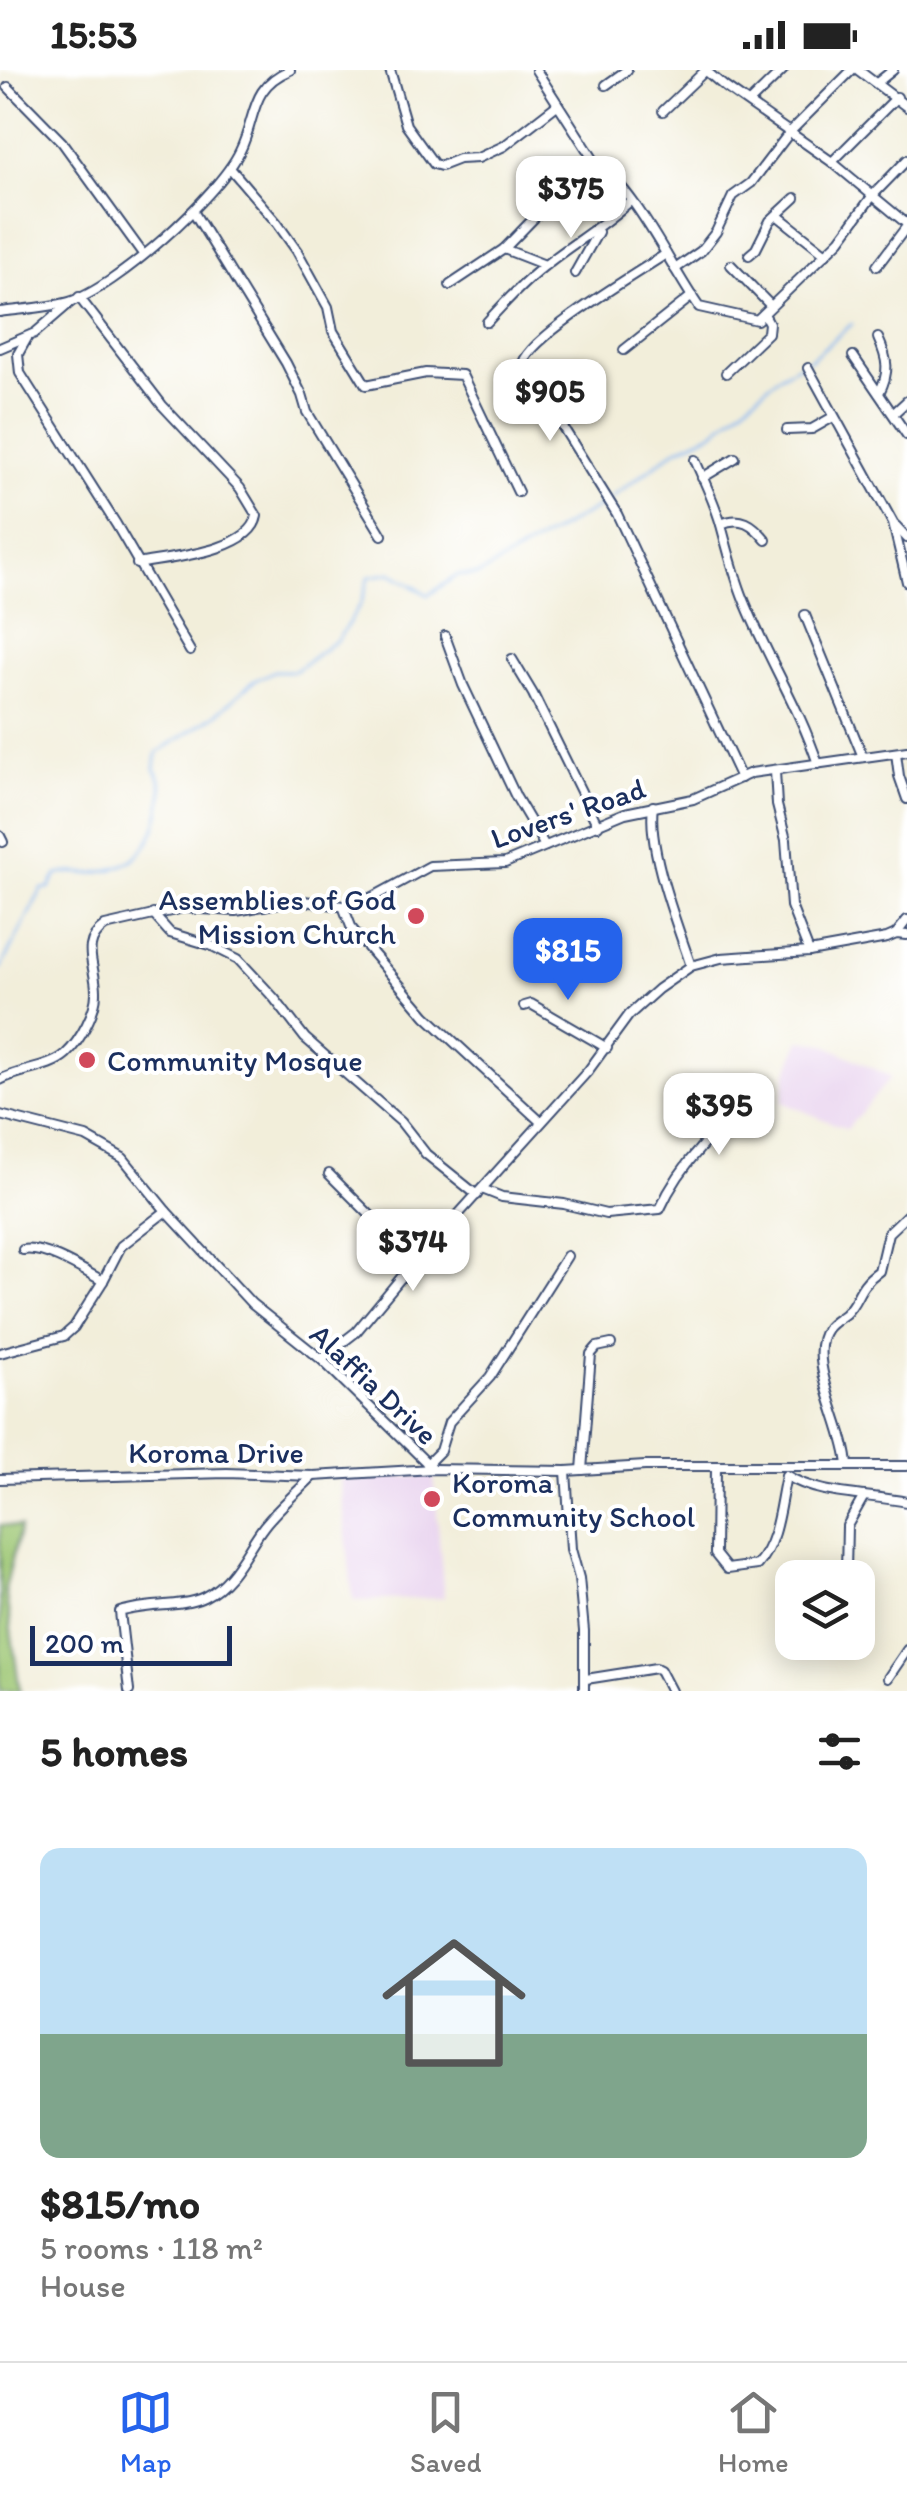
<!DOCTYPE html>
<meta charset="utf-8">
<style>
body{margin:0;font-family:Itim,sans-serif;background:#f2f2f2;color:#222;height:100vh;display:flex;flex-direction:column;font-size:38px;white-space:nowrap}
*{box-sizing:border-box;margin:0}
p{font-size:32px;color:#767676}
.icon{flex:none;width:55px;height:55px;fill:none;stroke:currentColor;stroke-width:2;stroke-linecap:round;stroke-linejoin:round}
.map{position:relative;height:1621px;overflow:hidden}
.sheet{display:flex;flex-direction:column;background:#fff;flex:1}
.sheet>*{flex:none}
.fabs{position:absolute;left:775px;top:1490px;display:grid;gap:20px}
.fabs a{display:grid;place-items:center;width:100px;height:100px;border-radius:20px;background:#fff;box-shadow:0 5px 25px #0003;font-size:50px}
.scale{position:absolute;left:30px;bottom:25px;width:202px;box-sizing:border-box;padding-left:10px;border:5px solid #1b2f5e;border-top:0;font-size:28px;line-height:35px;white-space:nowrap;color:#1b2f5e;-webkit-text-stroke:8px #fff;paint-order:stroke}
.price{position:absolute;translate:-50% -85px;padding:0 22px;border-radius:20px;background:#fff;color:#222;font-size:32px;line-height:65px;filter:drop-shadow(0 2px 5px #0008)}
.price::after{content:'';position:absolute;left:50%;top:60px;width:30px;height:22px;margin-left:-15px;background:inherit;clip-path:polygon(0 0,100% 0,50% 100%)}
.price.current{background:#2563eb;color:#fff}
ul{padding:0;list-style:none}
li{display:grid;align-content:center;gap:20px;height:530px;padding:0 40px}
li+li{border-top:2px solid #e0e0e0}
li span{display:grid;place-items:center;height:310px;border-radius:20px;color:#555}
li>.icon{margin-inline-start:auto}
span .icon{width:180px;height:180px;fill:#fffc;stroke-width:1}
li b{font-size:42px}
h2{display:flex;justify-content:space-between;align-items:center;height:120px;padding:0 40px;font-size:42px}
.status{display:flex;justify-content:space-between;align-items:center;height:70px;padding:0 50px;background:#fff;direction:ltr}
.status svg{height:28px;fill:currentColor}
.dock{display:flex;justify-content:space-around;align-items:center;height:140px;border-top:2px solid #e0e0e0;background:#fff;font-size:28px;color:#767676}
.dock a{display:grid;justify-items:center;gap:5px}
.dock .current{color:#2563eb}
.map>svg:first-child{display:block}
.built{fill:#e8d2ee}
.green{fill:#9cc672;stroke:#5c7a68;stroke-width:2.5}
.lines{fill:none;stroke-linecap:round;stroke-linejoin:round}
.stream{stroke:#85b6f1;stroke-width:2.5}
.minor-casing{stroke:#3b4c71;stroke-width:12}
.minor{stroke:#fff;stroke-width:8}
.poi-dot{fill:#d1495b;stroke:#fff;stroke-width:4}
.labels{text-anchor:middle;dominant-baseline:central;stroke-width:8;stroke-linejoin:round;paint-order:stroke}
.street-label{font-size:30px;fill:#1b2f5e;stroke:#fff}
.poi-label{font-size:30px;fill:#1b2f5e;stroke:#fff;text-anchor:start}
</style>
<div class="status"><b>15:53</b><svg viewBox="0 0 49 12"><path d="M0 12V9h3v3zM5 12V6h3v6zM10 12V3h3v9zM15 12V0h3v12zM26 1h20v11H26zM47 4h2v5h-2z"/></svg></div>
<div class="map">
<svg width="907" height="1621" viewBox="0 0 907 1621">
<rect width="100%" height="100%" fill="#fff"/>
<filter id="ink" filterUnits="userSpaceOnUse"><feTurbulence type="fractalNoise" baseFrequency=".01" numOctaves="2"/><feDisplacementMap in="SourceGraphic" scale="20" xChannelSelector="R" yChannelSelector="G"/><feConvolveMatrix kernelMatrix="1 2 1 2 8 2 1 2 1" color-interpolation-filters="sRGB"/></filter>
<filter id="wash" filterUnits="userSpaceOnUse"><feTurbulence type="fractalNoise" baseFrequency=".0048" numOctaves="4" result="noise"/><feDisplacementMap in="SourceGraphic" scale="40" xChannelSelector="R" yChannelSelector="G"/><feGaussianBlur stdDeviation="2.25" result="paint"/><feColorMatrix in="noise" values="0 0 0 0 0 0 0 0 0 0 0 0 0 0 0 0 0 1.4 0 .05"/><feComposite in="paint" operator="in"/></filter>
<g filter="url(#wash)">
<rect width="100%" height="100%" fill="#f2eeda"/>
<g class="built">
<polygon points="800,970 824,974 891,1007 847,1059 782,1032 787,1003"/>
<polygon points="434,1406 444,1528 353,1531 340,1409"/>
</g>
<polygon class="green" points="0,1455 20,1457 5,1519 20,1621 0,1621"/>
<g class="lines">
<g class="stream">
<polyline points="611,428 677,379 712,363 782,304 812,288 852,254"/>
<path d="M0,899L42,819L49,818L57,805C73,800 80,805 95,803C133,797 151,780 159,744C163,728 164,713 155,699L157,683L218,643L254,611L274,601H295L338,569L361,534L369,507L391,503L428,525L458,505H478L605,433"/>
</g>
</g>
</g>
<g filter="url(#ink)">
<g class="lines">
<defs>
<g id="minor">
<polyline points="390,0 406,55 434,94 441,96 459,89 478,88 504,76 557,35"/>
<polyline points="705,0 725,17 832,92 907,154"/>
<polyline points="858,0 907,37"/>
<polyline points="878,12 893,0"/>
<polyline points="606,15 627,0"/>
<polyline points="8,17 62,72 143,184"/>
<polyline points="749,33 783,0"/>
<polyline points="663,41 706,0"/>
<path d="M595,92C636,120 670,196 699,237L757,250L840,170L873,125L907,90"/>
<polyline points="832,92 897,27"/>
<polyline points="230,98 277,153 297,181 328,237 333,261 366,315 426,303 462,305 518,422"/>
<polyline points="193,141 286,293 302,325 307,342 382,465"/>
<polyline points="778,146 826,184"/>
<polyline points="504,179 545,195"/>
<path d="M666,184C637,203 532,265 523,293L617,444L741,708"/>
<polyline points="749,185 756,179 770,151 795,128"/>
<polyline points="731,195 771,236"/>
<polyline points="877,196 907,156"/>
<polyline points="675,199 701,181 716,162 733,126 751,113 790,62 852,0"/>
<polyline points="575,203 598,162"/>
<polyline points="450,215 504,179 539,143 595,108 595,92 536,0"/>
<path d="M79,227L162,335L240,418L257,446C251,482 166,488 137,494"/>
<path d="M0,242C22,239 47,238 69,232C115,219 219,125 240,81C257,47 249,17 290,0"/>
<path d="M487,252C505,232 522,214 543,197C572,173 601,158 630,131"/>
<polyline points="27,268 18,284 20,303 116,454 190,581"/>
<path d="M878,268C888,290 890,302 879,323"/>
<polyline points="0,278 35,263 71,232"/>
<polyline points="624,280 692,226"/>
<polyline points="853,286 907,365"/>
<polyline points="808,298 893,453 907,512"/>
<polyline points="726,303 768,263 769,253 764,244"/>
<polyline points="894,343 907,331"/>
<polyline points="787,360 812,359 833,347"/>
<path d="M695,390C704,411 715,433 721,455C729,484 735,510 747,537C769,590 800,639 818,694"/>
<polyline points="702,408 735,388"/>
<path d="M721,454C741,445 753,454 766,470"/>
<polyline points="896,456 907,468"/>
<polyline points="805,545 863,687"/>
<polyline points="445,566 463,615 516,727 545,776"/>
<polyline points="512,589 533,624 598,756"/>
<polyline points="896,683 899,706 907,729"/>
<polyline points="775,701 777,735 786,770 791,836 809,882"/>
<path d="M653,736C647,779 677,854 691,896"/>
<polyline points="0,766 3,772"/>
<polyline points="343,836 352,859 426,946 541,1052"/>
<polyline points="153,844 170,863 210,875 238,889 274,928 305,968 401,1052 426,1084 477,1125"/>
<polyline points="896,864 907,850"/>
<polyline points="524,936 531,934 607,978"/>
<path d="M0,1010C20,999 49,999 66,984C80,971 97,940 96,921C96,896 79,874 105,856L184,838L236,841L296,830L343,836L373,827L430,796L505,793L625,743L693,729L751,703L907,681"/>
<polyline points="0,1045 86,1067 123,1088 166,1141 252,1234 321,1289 433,1399"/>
<polyline points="329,1104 417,1192"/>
<path d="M482,1119L502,1127L564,1134L606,1144L660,1139C680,1094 721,1051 761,1024"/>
<path d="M23,1180C45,1176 83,1200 103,1211"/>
<polyline points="0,1283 64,1266 74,1257 103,1211 121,1176 166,1141"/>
<polyline points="321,1289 356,1262 400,1209 588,1001 629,945 658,919 691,896 721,888 809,882 887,868 896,864 907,865"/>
<polyline points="427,1394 440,1381 449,1352 490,1307 567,1186"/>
<path d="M848,1396C846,1357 805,1289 827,1259C832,1252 839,1249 845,1244C860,1230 856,1217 879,1201L888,1163L907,1145"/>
<path d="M716,1397L715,1484L727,1499L757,1495C778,1471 779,1436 786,1406"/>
<polyline points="582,1400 591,1284 597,1277 611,1274"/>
<polyline points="566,1401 571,1479 579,1508 584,1561 584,1621"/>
<path d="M786,1405C817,1426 869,1424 907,1432"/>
<polyline points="0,1409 227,1403 313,1406 433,1399 566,1401 645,1396 907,1396"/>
<polyline points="842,1508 846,1501 847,1456 864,1426"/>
<polyline points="888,1608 907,1580"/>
<polyline points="586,1609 656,1598 660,1600 671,1621"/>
<path d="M129,1621L120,1542C147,1533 181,1538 204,1527C234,1512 245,1481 264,1456C278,1438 297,1422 313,1406"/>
</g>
</defs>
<use href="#minor" class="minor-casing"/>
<use href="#minor" class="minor"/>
</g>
</g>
<g class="poi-dot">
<circle cx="416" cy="846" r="10"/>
<circle cx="87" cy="990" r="10"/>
<circle cx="432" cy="1429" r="10"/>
</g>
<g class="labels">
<g class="street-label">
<text transform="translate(568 743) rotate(-19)">Lovers' Road</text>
<text transform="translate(374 1314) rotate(43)">Alaffia Drive</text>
<text x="216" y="1382">Koroma Drive</text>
</g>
<g class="poi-label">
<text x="396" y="829" text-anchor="end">Assemblies of God<tspan x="396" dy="34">Mission Church</tspan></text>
<text x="107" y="990">Community Mosque</text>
<text x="452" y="1412">Koroma<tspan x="452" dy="34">Community School</tspan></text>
</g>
</g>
</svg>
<div class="fabs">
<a><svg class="icon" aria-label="layers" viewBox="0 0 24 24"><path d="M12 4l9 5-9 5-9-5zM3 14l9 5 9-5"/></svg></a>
</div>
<div class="scale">200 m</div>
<b class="price" style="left:571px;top:171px">$375</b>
<b class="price" style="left:550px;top:374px">$905</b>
<b class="price current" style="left:568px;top:933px">$815</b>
<b class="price" style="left:719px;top:1088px">$395</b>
<b class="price" style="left:413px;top:1224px">$374</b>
</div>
<section class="sheet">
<h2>5 homes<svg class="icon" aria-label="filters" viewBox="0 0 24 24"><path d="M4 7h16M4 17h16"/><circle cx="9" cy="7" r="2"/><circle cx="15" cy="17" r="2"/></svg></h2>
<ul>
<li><span style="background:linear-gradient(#bfe0f5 60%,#7fa58c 0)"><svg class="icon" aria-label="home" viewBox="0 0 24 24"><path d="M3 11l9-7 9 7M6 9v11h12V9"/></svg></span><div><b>$815/mo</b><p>5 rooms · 118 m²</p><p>House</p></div></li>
</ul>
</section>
<nav class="dock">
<a class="current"><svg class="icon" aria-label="map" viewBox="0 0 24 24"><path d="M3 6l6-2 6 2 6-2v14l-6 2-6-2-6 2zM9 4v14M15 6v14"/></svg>Map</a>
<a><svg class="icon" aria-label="saved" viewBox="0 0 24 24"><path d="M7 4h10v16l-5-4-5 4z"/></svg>Saved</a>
<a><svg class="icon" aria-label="home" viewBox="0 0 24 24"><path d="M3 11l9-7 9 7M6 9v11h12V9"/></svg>Home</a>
</nav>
